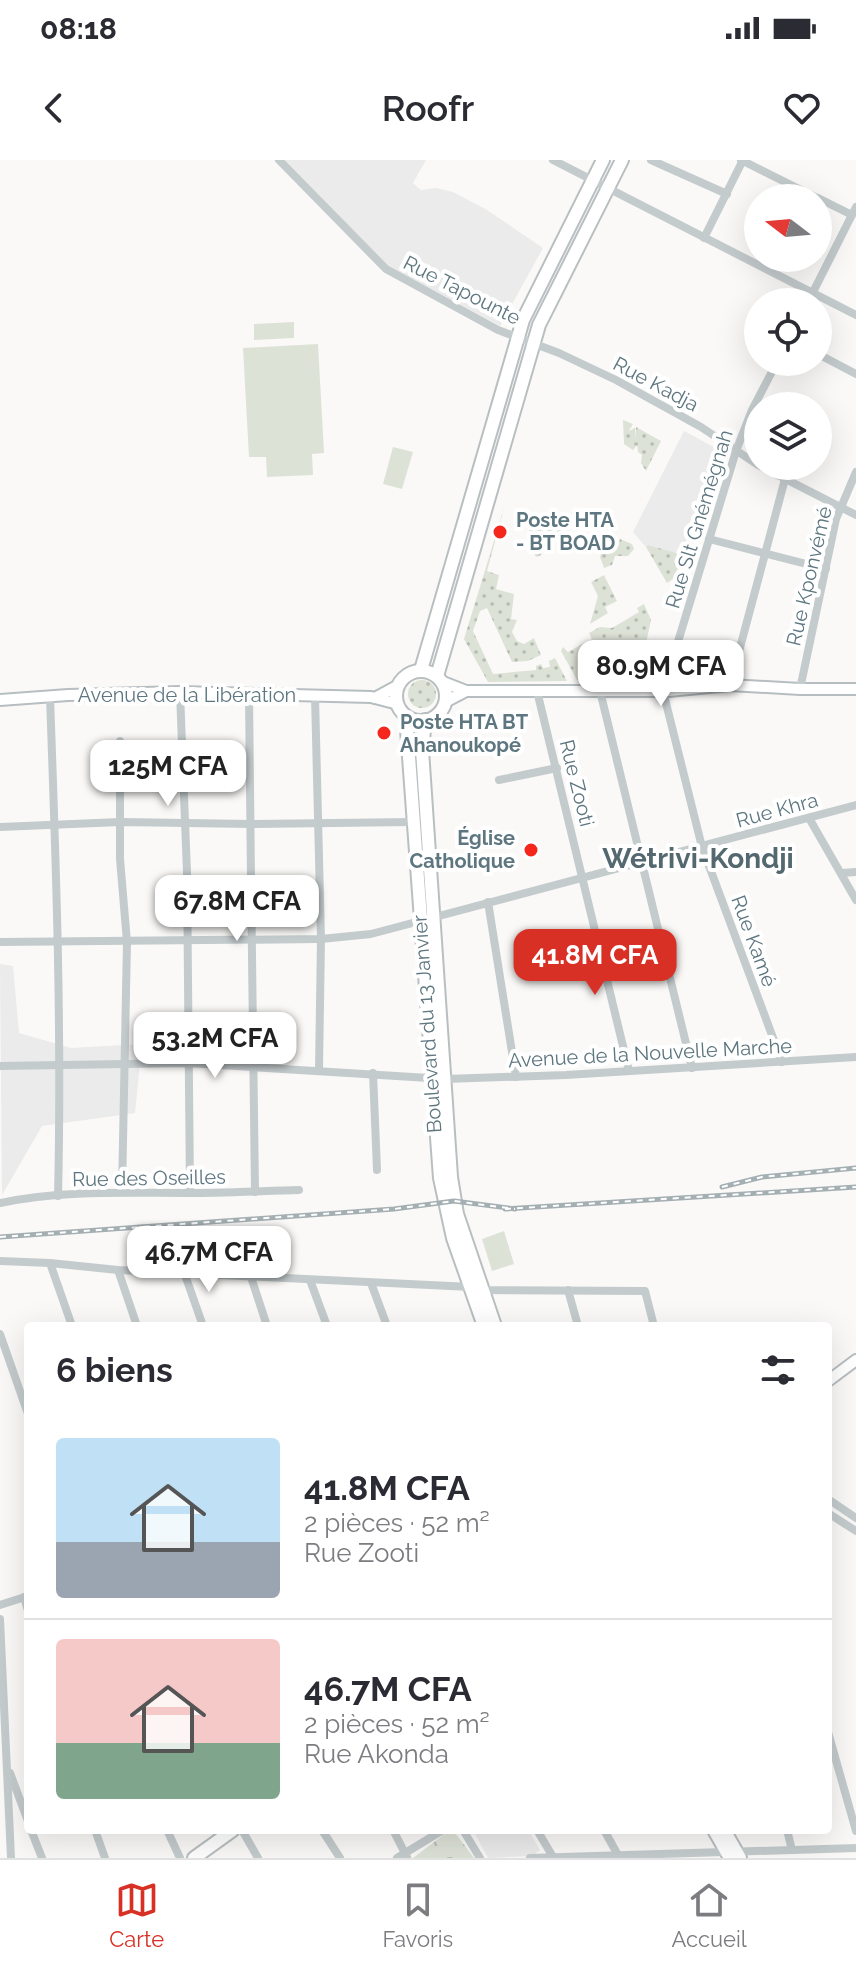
<!DOCTYPE html>
<html lang="fr">
<meta charset="utf-8">
<style>
body{margin:0;font-family:Raleway,sans-serif;background:#f7f7f7;color:#2b2b33;height:100vh;display:flex;flex-direction:column;font-size:30px;white-space:nowrap}
*{box-sizing:border-box;margin:0}
p{font-size:26px;color:#7c7c81}
.icon{flex:none;width:44px;height:44px;fill:none;stroke:currentColor;stroke-width:2;stroke-linecap:round;stroke-linejoin:round}
.map{position:relative;flex:1;overflow:hidden}
.panel{position:absolute;left:24px;top:1162px;width:808px;height:512px;display:flex;flex-direction:column;background:#fff;border-radius:8px;box-shadow:0 8px 32px #0002}
.panel>*{flex:none}
.needle{width:52px;rotate:286deg}
.controls{position:absolute;left:744px;top:24px;display:grid;gap:16px}
.controls a{display:grid;place-items:center;width:88px;height:88px;border-radius:50%;background:#fff;box-shadow:0 8px 32px #0002;font-size:40px}
.price{position:absolute;translate:-50% -68px;padding:0 18px;border-radius:16px;background:#fff;color:#222;font-size:26px;line-height:52px;filter:drop-shadow(0 2px 4px #0008)}
.price::after{content:'';position:absolute;left:50%;top:48px;width:24px;height:18px;margin-left:-12px;background:inherit;clip-path:polygon(0 0,100% 0,50% 100%)}
.price.on{background:#d93025;color:#fff}
ul{padding:0;list-style:none}
li{display:flex;align-items:center;gap:24px;height:200px;padding:0 32px}
li+li{border-top:2px solid #e1e1e2}
li span{display:grid;place-items:center;flex:none;width:224px;height:160px;border-radius:8px;color:#555}
li>.icon{margin-inline-start:auto}
span .icon{width:96px;height:96px;fill:#fffc;stroke-width:1}
li b{font-size:34px}
h2{display:flex;justify-content:space-between;align-items:center;height:96px;padding:0 32px;font-size:34px}
.status{display:flex;justify-content:space-between;align-items:center;height:56px;padding:0 40px;background:#fff;direction:ltr}
.status svg{height:22px;fill:currentColor}
header{display:flex;justify-content:space-between;align-items:center;height:104px;padding:0 32px;background:#fff;font-size:36px;font-weight:600}
.dock{display:flex;justify-content:space-around;align-items:center;height:112px;border-top:2px solid #e1e1e2;background:#fff;font-size:22px;color:#7c7c81}
.dock a{display:grid;justify-items:center;gap:4px}
.dock .on{color:#d93025}
.map>svg:first-child{display:block}
.built{fill:#eaebea}
.grass{fill:url(#grass-dots)}
.forest{fill:url(#forest-crowns)}
.pitch{fill:#dde2d7}
.lines{fill:none;stroke-linecap:round;stroke-linejoin:round}
.major-casing{stroke:#b7bec1;stroke-width:14}
.highway-casing{stroke:#b9bfc1;stroke-width:16}
.minor{stroke:#c4cbcd;stroke-width:8}
.major{stroke:#fff;stroke-width:10}
.highway{stroke:#fff;stroke-width:12}
.rail-casing{stroke:#a4afb3;stroke-width:5}
.rail{stroke:#fff;stroke-width:2;stroke-dasharray:6;stroke-linecap:butt}
.poi-dot{fill:#f5261c;stroke:#fff;stroke-width:3}
.labels{text-anchor:middle;dominant-baseline:central;stroke-width:8;stroke-linejoin:round;paint-order:stroke}
.street-label{font-size:20px;fill:#5d767f;stroke:#fff}
.poi-label{font-size:20px;font-weight:bold;fill:#5d767f;stroke:#fff;text-anchor:start}
.district-label{font-size:28px;font-weight:bold;fill:#54686f;stroke:#fff}
</style>
<div class="status"><b>08:18</b><svg viewBox="0 0 49 12"><path d="M0 12V9h3v3zM5 12V6h3v6zM10 12V3h3v9zM15 12V0h3v12zM26 1h20v11H26zM47 4h2v5h-2z"/></svg></div>
<header><svg class="icon" aria-label="back" viewBox="0 0 24 24"><path d="M15 5l-7 7 7 7"/></svg>Roofr<svg class="icon" aria-label="heart" viewBox="0 0 24 24"><path d="M12 20l-8-8c-3-5 5-10 8-4 3-6 11-1 8 4z"/></svg></header>
<div class="map">
<svg width="856" height="1698" viewBox="0 0 856 1698">
<defs>
<pattern id="grass-dots" width="8" height="8" patternUnits="userSpaceOnUse" patternTransform="scale(2)"><rect width="8" height="8" fill="#dde2d7"/><path d="M2 2h.1M6 6h.1" fill="none" stroke="#b6bcb4" stroke-width="1.8" stroke-linecap="round"/></pattern>
<pattern id="forest-crowns" width="20" height="18" patternUnits="userSpaceOnUse" patternTransform="scale(2)"><rect width="20" height="18" fill="#dde2d7"/><path d="M2 6a3 3 0 1 1 6 0M12 15a3 3 0 1 1 6 0" fill="none" stroke="#b6bcb4"/></pattern>
</defs>
<rect width="100%" height="100%" fill="#faf9f7"/>
<g class="built">
<polygon points="285,0 426,0 413,23 421,30 436,28 453,32 487,50 543,88 500,166 388,106"/>
<polygon points="684,271 725,293 726,297 695,399 648,385 646,387 633,372"/>
<polygon points="0,804 13,806 19,873 71,888 142,884 135,953 42,966 2,1035"/>
<polygon points="473,1670 528,1670 540,1690 532,1696 488,1698"/>
</g>
<g class="grass">
<polygon points="623,260 633,264 629,271 635,268 636,279 636,267 661,281 646,311 641,303 642,295 638,292 637,285 633,290 624,284"/>
<polygon points="505,345 487,411 499,415 496,429 514,434 511,459 517,460 512,472 517,481 524,484 534,478 541,495 528,501 512,502 487,448 480,451 473,471 493,514 536,510 536,506 541,504 543,508 550,507 549,501 555,498 567,521 488,522 464,479"/>
<polygon points="532,362 565,371 546,380 541,395 536,397 527,379"/>
<polygon points="596,377 618,385 620,379 632,384 634,389 628,396 615,396 612,405 604,408 600,397 602,391"/>
<polygon points="648,385 683,395 674,418 667,423 646,387"/>
<polygon points="604,415 617,441 605,447 608,453 590,464 598,436 591,422"/>
<polygon points="644,444 651,460 642,502 637,501 636,506 625,505 624,518 577,520 561,491 563,487 568,492 592,479 589,473 600,467 612,468 639,452 637,448"/>
<circle cx="422" cy="534" r="14"/>
</g>
<polygon class="forest" points="450,1670 453,1670 474,1698 413,1698"/>
<g class="pitch">
<polygon points="294,162 294,178 254,180 254,164"/>
<polygon points="318,184 324,293 312,294 313,315 267,317 266,297 249,297 243,188"/>
<polygon points="393,287 413,292 402,329 383,324"/>
<polygon points="504,1071 514,1104 492,1111 482,1079"/>
</g>
<g class="lines">
<defs>
<g id="major">
<polyline points="443,522 466,531 669,531 730,525 800,529 856,529"/>
<polyline points="375,538 399,525"/>
<polyline points="0,540 68,535 180,532 371,537 398,544"/>
<polyline points="445,542 466,531"/>
<polyline points="828,1221 856,1200"/>
</g>
<g id="highway">
<polyline points="421,510 523,160 603,0"/>
<circle cx="421" cy="536" r="25"/>
<polyline points="437,516 539,165 622,0"/>
<polyline points="406,556 440,1018 453,1078 484,1166"/>
<polyline points="425,560 422,590 451,1017 457,1054 495,1166"/>
<polyline points="714,1670 730,1698"/>
<polyline points="724,1670 740,1698"/>
<polyline points="194,1698 233,1670"/>
</g>
</defs>
<use href="#major" class="major-casing"/>
<use href="#highway" class="highway-casing"/>
<g class="minor">
<polyline points="279,0 386,109 498,170 559,193 616,220 701,267 758,305"/>
<polyline points="553,0 856,155"/>
<polyline points="651,0 727,34"/>
<polyline points="741,0 817,38"/>
<polyline points="818,38 852,55"/>
<polyline points="704,78 743,0"/>
<polyline points="808,142 856,47"/>
<polyline points="818,194 856,214"/>
<polyline points="777,202 752,250 736,291 663,531 702,687 782,902"/>
<polyline points="760,306 856,355"/>
<polyline points="709,379 826,409"/>
<polyline points="730,525 785,319"/>
<polyline points="800,529 836,359 856,312"/>
<polyline points="537,531 629,911"/>
<polyline points="600,531 692,908"/>
<polyline points="180,532 187,713 190,1033"/>
<path d="M249,534C251,700 252,866 255,1032"/>
<polyline points="315,536 321,779 319,909"/>
<path d="M50,537C56,704 62,869 58,1036"/>
<polyline points="120,581 120,699 127,782 122,1032"/>
<polyline points="499,620 557,608"/>
<polyline points="809,658 856,740"/>
<polyline points="0,667 120,662 251,664 412,662"/>
<polyline points="842,713 856,712"/>
<polyline points="488,742 516,917"/>
<polyline points="0,782 321,779 371,774 856,645"/>
<polyline points="0,906 187,903 445,919 566,915 856,897"/>
<polyline points="373,913 377,1010"/>
<path d="M0,1043C61,1030 125,1033 186,1033C224,1033 261,1031 299,1030"/>
<polyline points="0,1101 50,1103 118,1110 471,1127 482,1130 645,1131 654,1166"/>
<polyline points="50,1103 72,1166"/>
<polyline points="118,1110 137,1166"/>
<polyline points="184,1112 203,1166"/>
<polyline points="251,1117 267,1166"/>
<polyline points="310,1120 327,1166"/>
<polyline points="371,1123 387,1166"/>
<polyline points="568,1130 578,1166"/>
<polyline points="0,1174 28,1254"/>
<polyline points="828,1339 856,1358"/>
<polyline points="828,1353 856,1371"/>
<polyline points="24,1437 28,1451"/>
<polyline points="0,1445 28,1436"/>
<polyline points="0,1459 11,1698"/>
<polyline points="828,1572 856,1671"/>
<polyline points="10,1613 28,1661"/>
<polyline points="31,1670 42,1698"/>
<polyline points="95,1670 105,1698"/>
<polyline points="167,1670 180,1698"/>
<polyline points="242,1670 258,1698"/>
<polyline points="322,1670 340,1698"/>
<polyline points="393,1670 407,1697"/>
<polyline points="463,1670 480,1698"/>
<polyline points="537,1670 553,1697"/>
<polyline points="604,1670 619,1697"/>
<polyline points="787,1670 792,1690"/>
<polyline points="397,1698 443,1670"/>
<polyline points="530,1698 856,1688"/>
</g>
<use href="#major" class="major"/>
<use href="#highway" class="highway"/>
<defs>
<g id="rail">
<polyline points="722,1027 762,1017 856,1008"/>
<polyline points="505,1049 856,1027"/>
<polyline points="0,1077 394,1049 454,1041 515,1049"/>
</g>
</defs>
<use href="#rail" class="rail-casing"/>
<use href="#rail" class="rail"/>
</g>
<g class="poi-dot">
<circle cx="500" cy="372" r="8"/>
<circle cx="384" cy="573" r="8"/>
<circle cx="531" cy="690" r="8"/>
</g>
<g class="labels">
<g class="street-label">
<text transform="translate(462 130) rotate(27)">Rue Tapounte</text>
<text transform="translate(656 224) rotate(28)">Rue Kadja</text>
<text transform="translate(699 359) rotate(-73)">Rue Slt Gnémégnah</text>
<text transform="translate(809 416) rotate(-77)">Rue Kponvémé</text>
<text x="187" y="535">Avenue de la Libération</text>
<text transform="translate(577 623) rotate(76)">Rue Zooti</text>
<text transform="translate(777 650) rotate(-15)">Rue Khra</text>
<text transform="translate(754 781) rotate(70)">Rue Kamé</text>
<text transform="translate(427 864) rotate(-94)">Boulevard du 13 Janvier</text>
<text transform="translate(650 893) rotate(-3)">Avenue de la Nouvelle Marche</text>
<text transform="translate(149 1018) rotate(-1)">Rue des Oseilles</text>
</g>
<g class="poi-label">
<text x="516" y="360">Poste HTA<tspan x="516" dy="23">- BT BOAD</tspan></text>
<text x="400" y="562">Poste HTA BT<tspan x="400" dy="23">Ahanoukopé</tspan></text>
<text x="515" y="678" text-anchor="end">Église<tspan x="515" dy="23">Catholique</tspan></text>
</g>
<g class="district-label">
<text x="698" y="698">Wétrivi-Kondji</text>
</g>
</g>
</svg>
<div class="controls">
<a><svg class="needle" viewBox="-14 -14 28 28"><path d="M0-13l5 13h-10z" fill="#e53935"/><path d="M0 13l5-13h-10z" fill="#7c7c81"/></svg></a>
<a><svg class="icon" aria-label="locate" viewBox="0 0 24 24"><circle cx="12" cy="12" r="6"/><path d="M12 2v4M12 18v4M2 12h4M18 12h4"/></svg></a>
<a><svg class="icon" aria-label="layers" viewBox="0 0 24 24"><path d="M12 4l9 5-9 5-9-5zM3 14l9 5 9-5"/></svg></a>
</div>
<b class="price" style="left:661px;top:548px">80.9M CFA</b>
<b class="price" style="left:168px;top:648px">125M CFA</b>
<b class="price" style="left:237px;top:783px">67.8M CFA</b>
<b class="price on" style="left:595px;top:837px">41.8M CFA</b>
<b class="price" style="left:215px;top:920px">53.2M CFA</b>
<b class="price" style="left:209px;top:1134px">46.7M CFA</b>
<section class="panel">
<h2>6 biens<svg class="icon" aria-label="filters" viewBox="0 0 24 24"><path d="M4 7h16M4 17h16"/><circle cx="9" cy="7" r="2"/><circle cx="15" cy="17" r="2"/></svg></h2>
<ul>
<li><span style="background:linear-gradient(#bfe0f5 65%,#9aa5b1 0)"><svg class="icon" aria-label="home" viewBox="0 0 24 24"><path d="M3 11l9-7 9 7M6 9v11h12V9"/></svg></span><div><b>41.8M CFA</b><p>2 pièces · 52 m²</p><p>Rue Zooti</p></div></li>
<li><span style="background:linear-gradient(#f6c9c9 65%,#7fa58c 0)"><svg class="icon" aria-label="home" viewBox="0 0 24 24"><path d="M3 11l9-7 9 7M6 9v11h12V9"/></svg></span><div><b>46.7M CFA</b><p>2 pièces · 52 m²</p><p>Rue Akonda</p></div></li>
</ul>
</section>
</div>
<nav class="dock">
<a class="on"><svg class="icon" aria-label="map" viewBox="0 0 24 24"><path d="M3 6l6-2 6 2 6-2v14l-6 2-6-2-6 2zM9 4v14M15 6v14"/></svg>Carte</a>
<a><svg class="icon" aria-label="saved" viewBox="0 0 24 24"><path d="M7 4h10v16l-5-4-5 4z"/></svg>Favoris</a>
<a><svg class="icon" aria-label="home" viewBox="0 0 24 24"><path d="M3 11l9-7 9 7M6 9v11h12V9"/></svg>Accueil</a>
</nav>
